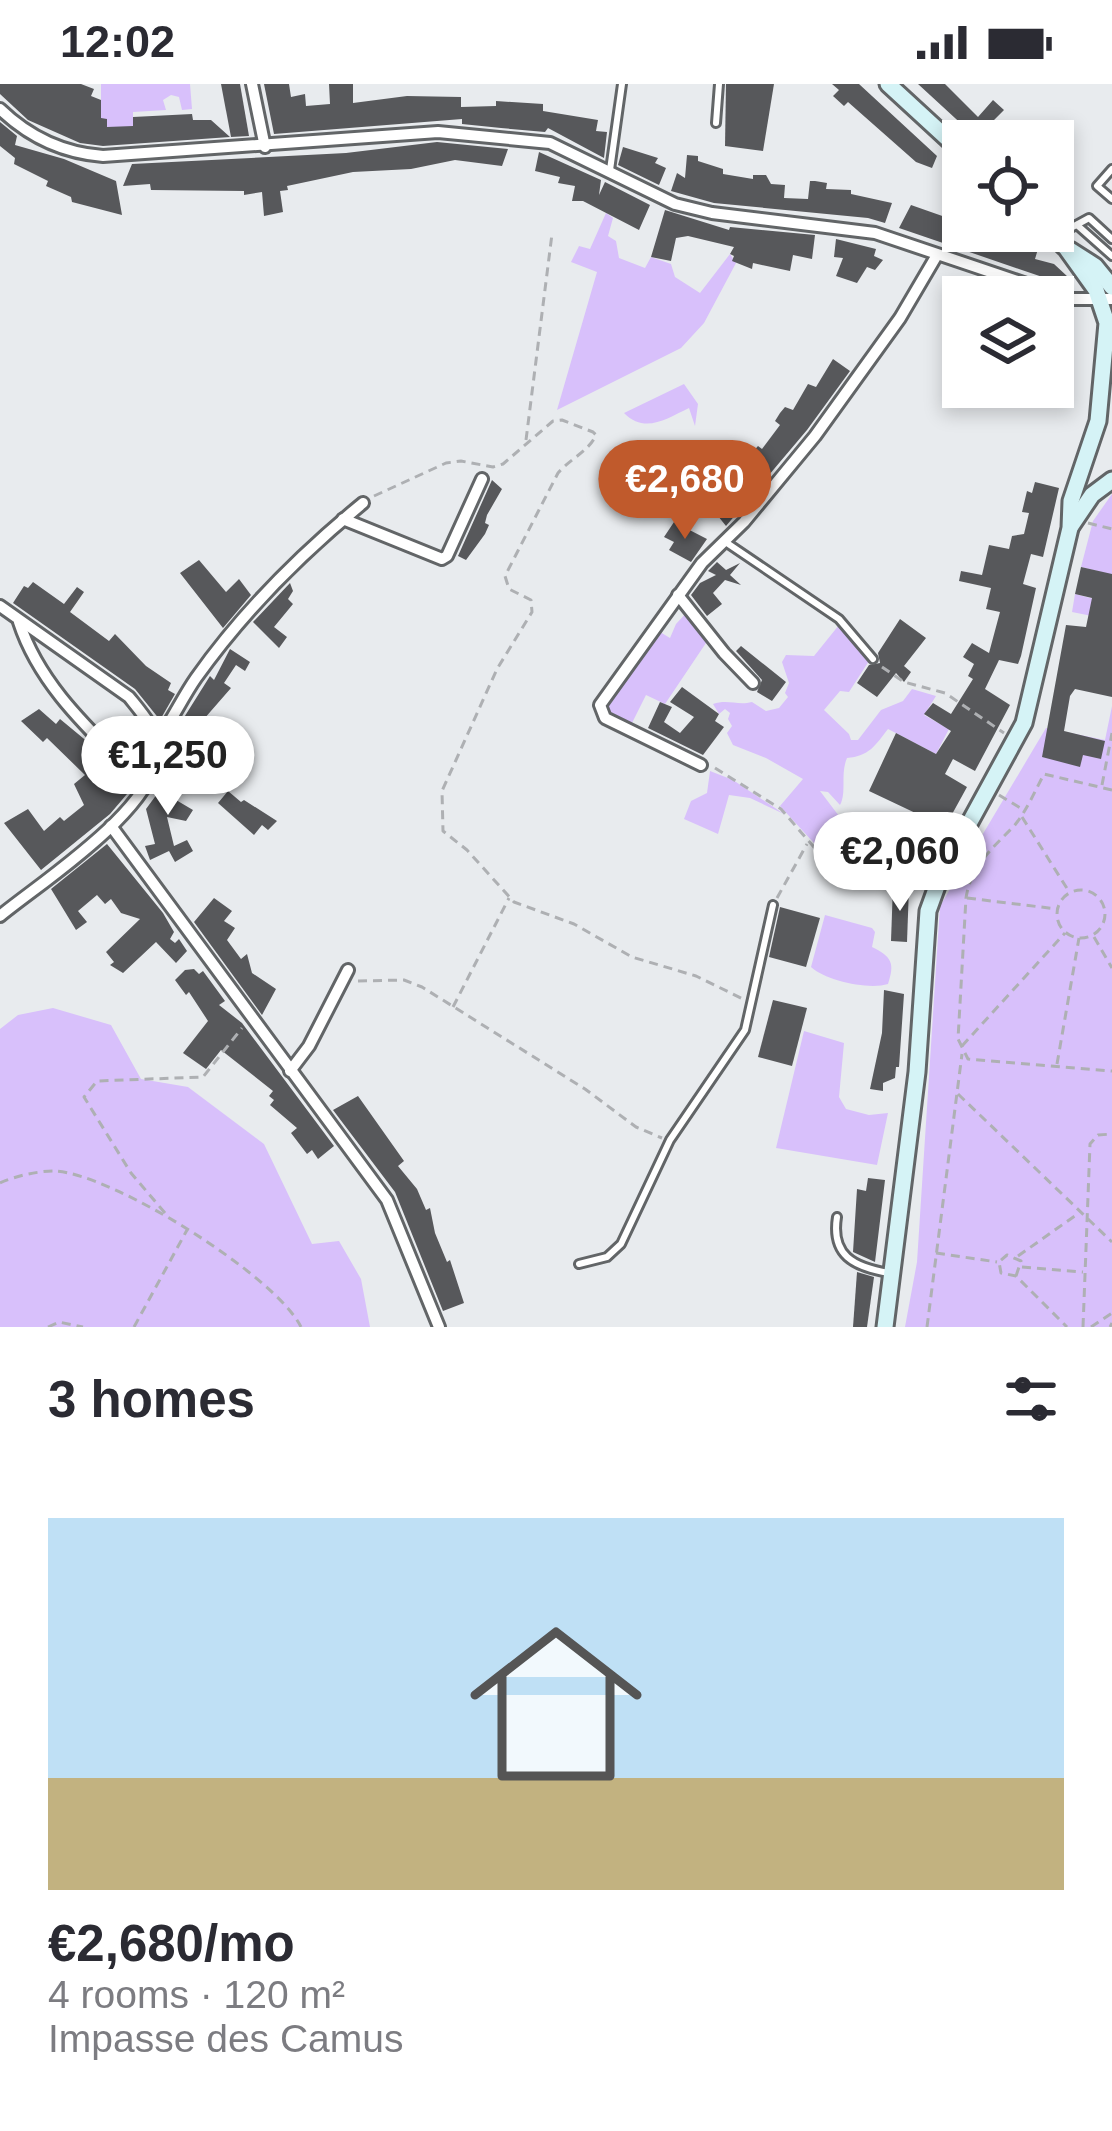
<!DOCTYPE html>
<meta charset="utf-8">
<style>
body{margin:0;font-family:Arial,sans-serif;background:#f7f7f7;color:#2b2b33;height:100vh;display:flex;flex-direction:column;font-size:45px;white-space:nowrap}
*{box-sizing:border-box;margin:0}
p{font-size:39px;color:#7c7c81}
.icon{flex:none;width:66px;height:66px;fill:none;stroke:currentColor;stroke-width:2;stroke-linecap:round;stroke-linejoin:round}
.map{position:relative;height:1243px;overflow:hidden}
.side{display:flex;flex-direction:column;background:#fff;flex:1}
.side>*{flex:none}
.buttons{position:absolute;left:942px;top:36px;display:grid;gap:24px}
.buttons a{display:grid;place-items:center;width:132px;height:132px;border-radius:0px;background:#fff;box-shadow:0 6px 18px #0003;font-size:60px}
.price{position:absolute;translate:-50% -102px;padding:0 27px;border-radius:42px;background:#fff;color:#222;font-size:39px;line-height:78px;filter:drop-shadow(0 3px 6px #0008)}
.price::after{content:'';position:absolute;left:50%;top:72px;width:36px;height:27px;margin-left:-18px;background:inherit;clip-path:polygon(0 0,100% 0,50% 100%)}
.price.on{background:#c05a2c;color:#fff}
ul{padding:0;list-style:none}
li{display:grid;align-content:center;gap:24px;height:636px;padding:0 48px}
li+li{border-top:3px solid #e1e1e2}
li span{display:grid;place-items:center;height:372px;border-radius:0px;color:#555}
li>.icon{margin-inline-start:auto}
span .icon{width:216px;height:216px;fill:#fffc;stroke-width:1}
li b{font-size:51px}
h2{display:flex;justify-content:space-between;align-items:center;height:144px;padding:0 48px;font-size:51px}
.status{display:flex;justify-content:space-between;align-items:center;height:84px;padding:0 60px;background:#fff;direction:ltr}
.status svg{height:33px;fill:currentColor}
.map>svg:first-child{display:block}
.green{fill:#d8c0fb}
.building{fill:#57585b}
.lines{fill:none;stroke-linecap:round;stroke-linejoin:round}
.lane-casing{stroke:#626567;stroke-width:12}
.street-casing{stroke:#626567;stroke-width:16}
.secondary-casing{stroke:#626567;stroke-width:21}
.path{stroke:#aeb0b3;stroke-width:3;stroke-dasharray:9 6;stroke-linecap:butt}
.lane{stroke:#fff;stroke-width:6}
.street{stroke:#fff;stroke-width:10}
.secondary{stroke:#d5f3f6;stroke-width:15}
</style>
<div class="status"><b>12:02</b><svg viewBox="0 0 49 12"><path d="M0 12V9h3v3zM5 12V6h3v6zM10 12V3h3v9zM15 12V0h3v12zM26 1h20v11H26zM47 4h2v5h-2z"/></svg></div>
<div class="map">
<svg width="1112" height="1243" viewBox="0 0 1112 1243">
<rect width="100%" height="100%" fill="#e8ebee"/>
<g class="green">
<polygon points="101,0 190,0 192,25 182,26 179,13 171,11 163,16 166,26 133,28 133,43 107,43 101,34"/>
<polygon points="606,129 613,134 608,152 616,157 619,174 645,184 651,173 671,180 675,193 700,209 730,170 736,179 704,239 681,264 557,326 597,188 571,178 579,162 590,165"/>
<path d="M684,300L698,320L695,342L689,324C666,335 645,350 624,329Z"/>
<polygon points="1112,410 1112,536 1072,528 1075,510 1094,515 1105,489 1081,483 1093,437"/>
<polygon points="689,526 710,553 665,620 646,611 631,641 613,633 606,619 655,545 670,554 676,540"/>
<path d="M839,541L869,577L849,608L840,607L824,626L849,650L851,656H858L881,626L903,617L912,605L936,612L924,631L949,645L936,670L888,645C875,662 869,672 847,674C840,690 847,708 840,721L828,708L820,707L842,736L837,766L824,770L780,722L803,695L766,674L733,661L727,649L732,642L728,635L730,629L725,625L719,630L713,620C728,615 738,622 752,618L766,627L779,624L788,613L785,609L789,599L782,578L786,571L814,572Z"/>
<polygon points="1112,622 1112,1243 905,1243 917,1178 940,822 1046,644 1105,656"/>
<polygon points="710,687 733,696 784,730 750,714 729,711 718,750 684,735 691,717 707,709"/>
<path d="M825,831L872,844L875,848L872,863C892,873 895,879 888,900C869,906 826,897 811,883Z"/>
<polygon points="53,924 111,941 141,995 188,1003 264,1060 312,1160 339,1157 361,1195 370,1243 0,1243 0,945 18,931"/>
<polygon points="804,947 844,959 839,1013 846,1025 869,1031 888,1029 877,1081 776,1064"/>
</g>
<g class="building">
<polygon points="0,0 81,0 94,5 91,12 101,16 101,34 107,35 107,43 133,42 133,33 192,30 193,36 211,36 230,53 103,62 80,59 28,36 0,10"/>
<polygon points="221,0 240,0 249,52 231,53"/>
<polygon points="264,0 289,0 291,13 305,10 306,22 330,20 329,0 353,0 353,19 407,12 461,13 461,23 496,22 496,17 543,20 543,27 598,36 596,47 607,48 604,74 548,44 545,48 501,44 462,40 462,35 274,50"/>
<polygon points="726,0 774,0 763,67 725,62"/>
<polygon points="832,0 859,0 937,72 932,84 916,78 848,18 844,22 833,12 839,6"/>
<polygon points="918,0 945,0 978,33 993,16 1004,26 993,37 1016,57 980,57"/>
<polygon points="0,38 17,52 15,61 64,75 116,97 122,131 72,118 71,113 46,102 48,97 14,80 15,74 0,62"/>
<polygon points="437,58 508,65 502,82 455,76 411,85 353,88 287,102 288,106 280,107 283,128 264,132 262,108 244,111 244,107 151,106 150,100 123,102 132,80 346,69"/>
<polygon points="623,63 658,74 655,79 666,84 659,101 618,81"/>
<polygon points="539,68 601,96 599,111 605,98 650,121 639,146 583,117 572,117 575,102 558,99 560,93 535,87"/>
<polygon points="687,71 698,72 698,77 723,85 723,90 753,95 753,91 766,91 771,100 785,101 784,114 808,115 810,97 815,97 827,99 826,105 851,106 851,110 892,119 885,139 868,134 714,119 671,107 677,89 685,94"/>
<polygon points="963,98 963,147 987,147 986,151 1013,158 1018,147 1038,165 1035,175 1054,180 1068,193 1063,200 899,144 911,121 948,134"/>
<polygon points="665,126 729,146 730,143 815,151 812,175 793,171 790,187 753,179 752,185 732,177 734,172 730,170 734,163 688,152 676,154 671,177 651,173"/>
<polygon points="836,155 876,165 874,172 883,176 875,186 867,183 857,199 836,192 843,174 834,173"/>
<polygon points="833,275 850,287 807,346 726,442 714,427 724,415 730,419 737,410 742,402 735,396 757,376 750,371 758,362 762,365 780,341 775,337 780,329 785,323 793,326 808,300 816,303"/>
<polygon points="492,396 502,405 487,431 485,439 489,441 485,450 466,476 458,472"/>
<polygon points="1035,398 1059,404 1043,473 1031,470 1023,500 1036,504 1021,572 1018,580 999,576 985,605 1010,621 975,687 953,675 945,690 967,703 945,743 869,707 896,649 936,670 951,647 924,630 933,619 951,630 973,595 968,592 974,580 963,573 972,559 989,569 1000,528 986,525 991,504 959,497 961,487 982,491 989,461 1009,465 1012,452 1024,450 1029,429 1022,428 1027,407 1032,409"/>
<polygon points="674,438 707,455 691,478 669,466 674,458 664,453"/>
<polygon points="199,476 226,508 239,495 251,511 223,544 180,489"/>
<polygon points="717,478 726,486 740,479 730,491 741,501 725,496 713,509 722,520 707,532 691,511 700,499 716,491 708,487"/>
<polygon points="1081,483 1112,490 1112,613 1075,605 1070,612 1064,647 1105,657 1101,675 1083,671 1080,683 1042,673 1066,541 1086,543 1092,514 1075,510"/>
<polygon points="33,498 64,520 77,503 84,508 70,528 109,557 115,550 146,582 171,599 168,606 175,610 160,636 135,605 13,519 24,502 28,504"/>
<polygon points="290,499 293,507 288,515 293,520 274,543 287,553 279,564 253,538"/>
<polygon points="900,535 926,554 904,582 911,588 904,598 896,589 877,613 857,599 869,581 880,579 878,569"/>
<polygon points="741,562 786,598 772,617 757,608 762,596 736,567"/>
<polygon points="230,565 250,578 245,587 236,581 224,599 231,604 204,635 196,652 178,643 210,592 214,596"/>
<polygon points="682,603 719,630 715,637 724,643 703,671 648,644 660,618 672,623 664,638 680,649 694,633 670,618"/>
<polygon points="39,625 56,640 60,635 89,659 124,695 127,710 110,730 41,786 4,739 28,725 44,747 60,733 64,737 84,721 74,700 85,691 47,654 43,658 21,637"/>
<polygon points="168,685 186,691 176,716 193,726 186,737 167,733 174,762 187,756 193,767 175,778 169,767 150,776 145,762 155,760 146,725 160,706"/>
<polygon points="228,707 241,718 244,716 277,737 268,746 262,741 254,751 218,719"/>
<polygon points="107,760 163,829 174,848 170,855 175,859 179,855 187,867 176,879 156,858 123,889 110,881 114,878 106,868 140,835 121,829 111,815 105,820 97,811 78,827 87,838 76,846 59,818 51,805"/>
<polygon points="893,801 909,803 907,858 891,857"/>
<polygon points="214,814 232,827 224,837 235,844 227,856 241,875 247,870 252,889 276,905 262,931 194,838"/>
<polygon points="780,823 820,834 806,883 769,873"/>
<polygon points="194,885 199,890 203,887 225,917 219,921 242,939 334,1062 318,1075 312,1066 307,1070 291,1049 297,1044 270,1021 274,1016 269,1012 273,1007 221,966 206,985 183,969 208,937 189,908 186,911 175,896 185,886"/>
<polygon points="884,906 904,910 899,983 896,983 895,994 883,999 883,1007 870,1005 882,949"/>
<polygon points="773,916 807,924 792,982 758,973"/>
<polygon points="358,1012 404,1077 398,1082 417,1105 426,1126 430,1124 435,1149 447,1178 450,1176 464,1219 443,1227 395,1108 333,1026"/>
<polygon points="868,1094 885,1096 875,1178 853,1168 857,1105 866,1107"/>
<polygon points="857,1188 874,1193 867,1243 853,1243"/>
</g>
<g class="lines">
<defs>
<g id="lane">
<polyline points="716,39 719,0"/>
<polyline points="1112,85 1097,102 1112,115"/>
<polyline points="610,86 622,0"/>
<polyline points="1077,141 1112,172"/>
<polyline points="1056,152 1089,134 1112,155"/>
<polyline points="727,459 839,535 873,575"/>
<path d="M837,1133C831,1171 853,1183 889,1189"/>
<polyline points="579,1180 607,1173 621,1160 670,1056 745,946 773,821"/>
</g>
<g id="street">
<polyline points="252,0 265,63"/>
<path d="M0,25C29,53 63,69 103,72L438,48L550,59L675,120L712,129L875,149L1071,215H1112"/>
<polyline points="343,435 442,475 447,472 482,395"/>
<polyline points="678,511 724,569 753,599"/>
<path d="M0,522L129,613C141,628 155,643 157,662C164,720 41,798 0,832"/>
<path d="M19,538C41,606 98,653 146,703"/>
<path d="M157,657C172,637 182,614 196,594C242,529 302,469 363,419"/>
<polyline points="701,681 605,634 600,621 702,479 744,438 815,352 900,234 937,171"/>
<polyline points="111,742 387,1116 439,1243"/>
<polyline points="290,987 309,962 348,886"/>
</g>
<g id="secondary">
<polyline points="888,0 963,69"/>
<polyline points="1070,166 1095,182 1112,203"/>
<polyline points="1071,442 1092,411 1112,396"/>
<polyline points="885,1243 917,988 928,827 941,791 1024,639 1070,444 1071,417 1098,337 1107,239 1096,206 1066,164 1048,147"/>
</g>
</defs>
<use href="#lane" class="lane-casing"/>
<use href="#street" class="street-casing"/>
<use href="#secondary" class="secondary-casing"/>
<g class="path">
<polyline points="526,356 552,150"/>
<path d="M374,412L446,379L461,377L493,383L503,380L553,337L562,336L593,348L596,351C589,367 570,375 558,389L505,492L509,505L531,516L532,528L497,585L442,707L443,747L467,766L514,818L574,840L632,873L696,892L743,915"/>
<polyline points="1088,439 1112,445"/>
<polyline points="882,583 904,598 945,609 1004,649"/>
<polyline points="715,684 781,725 819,769 847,789 924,800"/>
<polyline points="1102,701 1112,649"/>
<path d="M1112,706L1044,690C1035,707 1026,728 1014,742C993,764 971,781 966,814L958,955L968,975L1112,987"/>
<polyline points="999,711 1022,725"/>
<polyline points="1022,733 1068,806"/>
<circle cx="1081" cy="830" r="24"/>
<polyline points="777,814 807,760"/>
<polyline points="967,814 1057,825"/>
<polyline points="1094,853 1112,884"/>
<polyline points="358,897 404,896 422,903 585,1005 636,1043 662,1054"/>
<polyline points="453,923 509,814"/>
<polyline points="962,962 1065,849"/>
<polyline points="1057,980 1079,854"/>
<polyline points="958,1010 1112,1158"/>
<path d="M0,1099C15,1092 38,1087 54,1087C112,1089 276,1192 301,1243"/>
<polyline points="165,1129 131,1089 84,1013 97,997 203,993 242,944"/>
<polyline points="936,1169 997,1178"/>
<polyline points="1018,1172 1079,1129"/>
<polyline points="1022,1183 1083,1188"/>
<polyline points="1016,1192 1021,1177 1007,1171 999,1178 1001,1189 1016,1192 1067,1243"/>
<polyline points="48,1243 59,1238 83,1243"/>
<polyline points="134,1243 187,1146"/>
<polyline points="927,1243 962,970"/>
<polyline points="1083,1243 1090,1060 1098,1051 1112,1050"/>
<polyline points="1091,1243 1112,1229"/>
<polyline points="1110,1243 1112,1239"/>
</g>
<use href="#lane" class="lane"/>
<use href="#street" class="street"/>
<use href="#secondary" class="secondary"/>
</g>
</svg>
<div class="buttons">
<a><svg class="icon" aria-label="locate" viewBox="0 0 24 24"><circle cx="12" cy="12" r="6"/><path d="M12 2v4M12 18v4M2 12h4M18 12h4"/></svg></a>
<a><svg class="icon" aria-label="layers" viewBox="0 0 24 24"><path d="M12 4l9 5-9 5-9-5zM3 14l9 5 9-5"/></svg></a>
</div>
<b class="price on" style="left:685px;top:458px">€2,680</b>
<b class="price" style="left:168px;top:734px">€1,250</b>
<b class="price" style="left:900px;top:830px">€2,060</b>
</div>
<section class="side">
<h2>3 homes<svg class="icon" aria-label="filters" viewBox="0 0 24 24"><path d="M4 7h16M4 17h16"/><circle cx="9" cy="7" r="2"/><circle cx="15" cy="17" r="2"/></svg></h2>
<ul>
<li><span style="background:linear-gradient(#bfe0f5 70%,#c2b280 0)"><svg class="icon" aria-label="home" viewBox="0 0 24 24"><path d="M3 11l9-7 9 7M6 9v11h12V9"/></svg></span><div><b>€2,680/mo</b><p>4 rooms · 120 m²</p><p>Impasse des Camus</p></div></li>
</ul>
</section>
